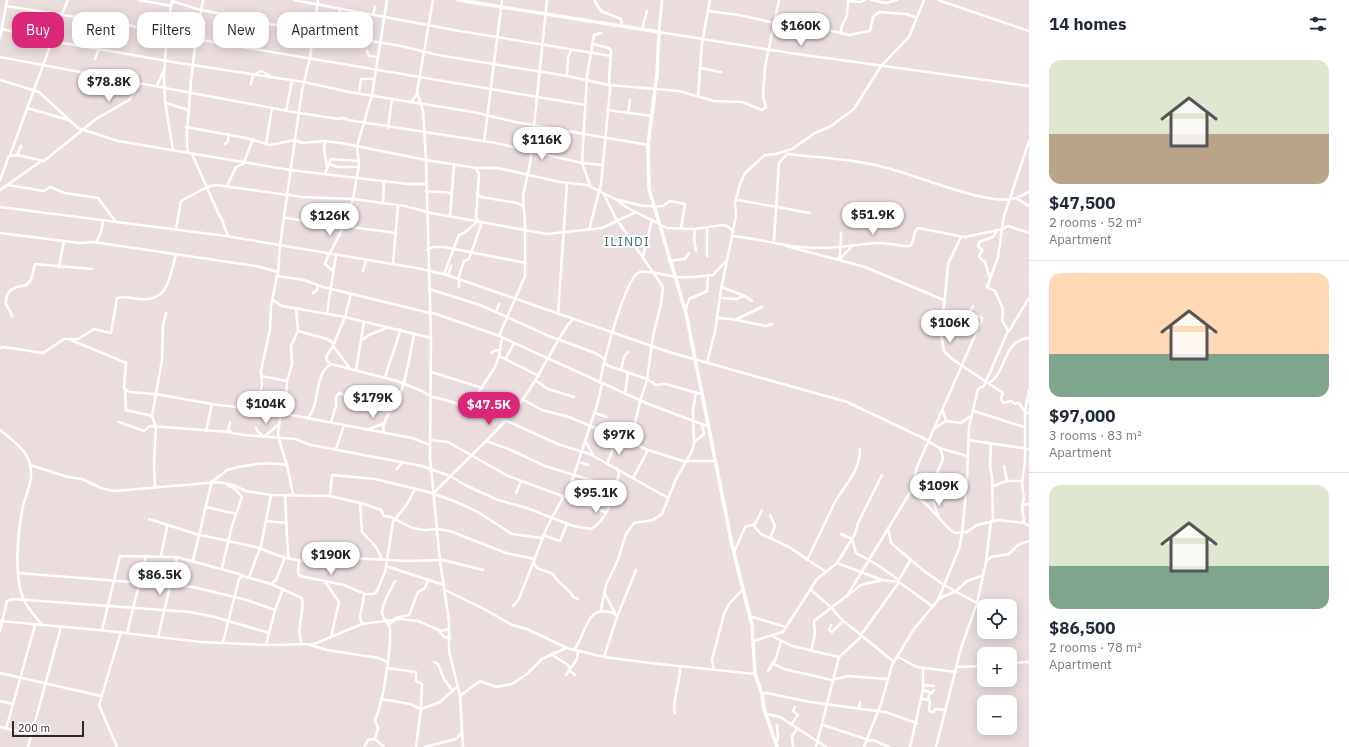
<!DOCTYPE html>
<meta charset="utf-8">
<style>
body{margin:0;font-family:"IBM Plex Sans",sans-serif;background:#f2f2f3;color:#1f2937;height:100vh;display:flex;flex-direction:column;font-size:15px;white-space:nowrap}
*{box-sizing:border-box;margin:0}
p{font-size:13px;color:#747a83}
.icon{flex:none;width:22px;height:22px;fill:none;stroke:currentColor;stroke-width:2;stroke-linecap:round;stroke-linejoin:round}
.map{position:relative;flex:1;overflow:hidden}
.panel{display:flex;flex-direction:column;background:#fff;width:320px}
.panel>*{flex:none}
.top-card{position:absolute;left:12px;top:12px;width:380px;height:36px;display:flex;gap:8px}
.fabs{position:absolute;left:977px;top:599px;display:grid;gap:8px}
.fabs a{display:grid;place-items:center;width:40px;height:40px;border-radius:8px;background:#fff;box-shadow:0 2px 10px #0003;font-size:20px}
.scale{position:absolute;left:12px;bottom:10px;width:72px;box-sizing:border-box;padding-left:4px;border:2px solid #2a2a2a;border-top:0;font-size:11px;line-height:14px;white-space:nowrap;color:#2a2a2a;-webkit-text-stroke:3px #fff;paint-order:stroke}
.price{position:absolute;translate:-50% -34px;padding:0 9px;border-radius:14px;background:#fff;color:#222;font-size:13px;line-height:26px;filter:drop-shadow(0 1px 2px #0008)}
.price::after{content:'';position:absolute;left:50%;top:24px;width:12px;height:9px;margin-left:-6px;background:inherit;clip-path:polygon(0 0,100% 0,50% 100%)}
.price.selected{background:#db2777;color:#fff}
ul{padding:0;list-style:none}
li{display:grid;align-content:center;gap:8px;height:212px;padding:0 20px}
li+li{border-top:1px solid #e0e1e3}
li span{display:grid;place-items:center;height:124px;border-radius:12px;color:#555}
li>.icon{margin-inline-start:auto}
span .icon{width:72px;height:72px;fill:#fffc;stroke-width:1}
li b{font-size:17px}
h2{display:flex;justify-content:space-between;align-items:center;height:48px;padding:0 20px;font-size:17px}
.pill{padding:0 14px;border-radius:12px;background:#fff;box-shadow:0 2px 10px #0003;font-size:14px;line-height:36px}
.pill.selected{background:#db2777;color:#fff}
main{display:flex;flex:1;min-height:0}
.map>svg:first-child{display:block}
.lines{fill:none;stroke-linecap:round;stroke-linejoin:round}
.street{stroke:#fff;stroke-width:2.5}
.secondary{stroke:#fff;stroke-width:3.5}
.labels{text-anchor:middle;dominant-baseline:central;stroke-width:4;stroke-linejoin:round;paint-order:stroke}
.quarter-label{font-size:13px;letter-spacing:1px;fill:#4d6f78;stroke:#fff}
</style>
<main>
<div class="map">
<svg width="1029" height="747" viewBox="0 0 1029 747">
<rect width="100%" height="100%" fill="#ebdddd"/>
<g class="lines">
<g class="street">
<polyline points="139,0 171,6"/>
<polyline points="172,0 167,32 164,76 165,101 173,150"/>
<polyline points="294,0 454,30 611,56"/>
<polyline points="433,0 417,92 423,111 426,160 431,338 430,458 440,561 449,621 449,651 460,696 463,747"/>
<polyline points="594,0 601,11 621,19 622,26"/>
<polyline points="662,0 659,32 797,54 1029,86"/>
<polyline points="871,0 886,3 897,0"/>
<polyline points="938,0 1029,31"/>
<polyline points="172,1 197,9 264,23 401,46 438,55 567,76 609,85 679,91 714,101 742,102 762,110 766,107 763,96 765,67 779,0"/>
<polyline points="6,6 128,25 166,34 585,105"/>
<polyline points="708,11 739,15 775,23 784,22 805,32 828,30 849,35 870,31 873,17 879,12 906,14 915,17"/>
<polyline points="373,15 375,7"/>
<polyline points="2,29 57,42 179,63 304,82 349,92 473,112 515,122 648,145"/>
<polyline points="642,29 647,11"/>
<polyline points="337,30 340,8"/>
<polyline points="841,33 841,28 847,15 848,1 860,2 865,0"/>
<polyline points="0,38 7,0"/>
<polyline points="82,46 84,35"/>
<polyline points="367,51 369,56 377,57"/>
<polyline points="0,57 299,113 339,119 343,118 348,120 496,143 582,163 602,165"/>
<polyline points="95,59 99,49"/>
<polyline points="700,68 721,72"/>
<polyline points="254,75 261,71 269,75 270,78"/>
<polyline points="567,76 568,57 571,50"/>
<polyline points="0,80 39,92 78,128 118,141 290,170 408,184 426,184"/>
<polyline points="101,84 106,77"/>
<polyline points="251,84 253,75"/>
<polyline points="157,86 164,70"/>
<polyline points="359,93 361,79 374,79"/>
<polyline points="698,96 702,43 710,0"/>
<polyline points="411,102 417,94"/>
<polyline points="166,103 188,110"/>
<polyline points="27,108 69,120"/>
<polyline points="607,110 652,116"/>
<polyline points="286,111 292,81"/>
<polyline points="628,113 630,100"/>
<polyline points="186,127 246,138 270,145 295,140 302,143 324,141 341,143 426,160 476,168 498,168 560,182 587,185 617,200 626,207 667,228 695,229 722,225 727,226 733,231"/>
<polyline points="388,128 392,99"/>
<polyline points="325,141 324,149 327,167"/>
<polyline points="484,142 502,0"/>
<polyline points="225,144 228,141 229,134"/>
<polyline points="266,144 272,108"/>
<path d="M188,153C185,137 188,123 189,107C191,71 196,36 203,0"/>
<path d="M192,154L219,215C225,221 223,229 229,236"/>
<polyline points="10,155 49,49 61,36 61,16 68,0"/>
<polyline points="17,155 21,146"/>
<polyline points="244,162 253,139"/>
<polyline points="330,164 337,167 359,167"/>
<polyline points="325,174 331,159 358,161"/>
<polyline points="0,180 9,156 17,155 44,161 96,119 129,100 140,84"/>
<polyline points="8,185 44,191 50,187 65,193 98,198 116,222"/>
<polyline points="590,185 582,163 587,76 594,35 601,33"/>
<polyline points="227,186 236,167 245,163"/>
<polyline points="0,190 40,162"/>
<polyline points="426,191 452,193"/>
<polyline points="1029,192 1016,198 1029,206"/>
<polyline points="477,193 481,197 517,203 523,206"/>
<polyline points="604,194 615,217 663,287 661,304 653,336 647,380 641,398 633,431 632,436 634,443"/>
<polyline points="619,200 643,206 653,206"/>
<polyline points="738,200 810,213"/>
<polyline points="383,203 384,181"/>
<polyline points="0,207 226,236 422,269 447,275 669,352 847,402 925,439 939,448 967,456"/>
<polyline points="654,207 663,206 670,201 685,204 681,229"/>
<polyline points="450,216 454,164"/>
<polyline points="285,218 396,233"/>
<polyline points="176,229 181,201 207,187 216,185 303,197 353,199 405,206 431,213 547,234 602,228 636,212"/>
<polyline points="695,229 694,238 696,251"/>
<polyline points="589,230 601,184 610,90 609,80 611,51 609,48 592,44"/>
<polyline points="0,233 80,243 93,242 256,266 278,272"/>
<path d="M732,236C756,238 778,245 801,247C828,250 850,245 877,243C888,242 899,247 910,246C915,242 912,233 918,228L965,237L1003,229L1008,226L1029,233"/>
<polyline points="961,237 948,264 944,307 939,322 944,351 952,359 1003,393 1001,398 1003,403 1011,401 1015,404 1019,403 1025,412 1029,413"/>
<path d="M774,240L779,163L787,154C820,158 854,159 887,168C916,175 990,207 1016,198"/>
<polyline points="96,243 101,232 103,221"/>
<polyline points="786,246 865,267 944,300"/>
<polyline points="427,250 433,247 444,247 526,263"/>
<polyline points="329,253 325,264 333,271"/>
<polyline points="330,253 343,228 353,199 359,165 357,146 372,95 387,0"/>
<polyline points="643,256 652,220"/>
<polyline points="707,256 707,228"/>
<polyline points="841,258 853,245"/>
<polyline points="837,259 840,257 841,233"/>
<polyline points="669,261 685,259 689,253"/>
<polyline points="393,264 398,205"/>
<polyline points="59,267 64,241"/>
<polyline points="363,271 366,260"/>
<polyline points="444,274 459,235 464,233 477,222"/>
<polyline points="448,275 451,266"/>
<polyline points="277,276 304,280 323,287 430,313"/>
<polyline points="990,278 985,262 979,257 982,250 978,246 979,242 993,237 997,230"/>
<polyline points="458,279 464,261 469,259 481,225 476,217 479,174 476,168"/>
<polyline points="459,287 459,279"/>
<polyline points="721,287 745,296"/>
<polyline points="429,289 480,305 549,336 595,353 605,359"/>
<polyline points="313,293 317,290 318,286"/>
<polyline points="723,298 736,299 745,296 752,301"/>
<polyline points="273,300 282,306 345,317 431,338"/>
<polyline points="296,309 298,331 327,339 333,343"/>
<polyline points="686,309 689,299 707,291 708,276"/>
<polyline points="430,312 497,335 646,403 707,426"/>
<polyline points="496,312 499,304"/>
<polyline points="327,313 336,255"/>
<polyline points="558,314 567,183"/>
<path d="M12,316C11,312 7,307 6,304C5,289 15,287 26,285L31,280L35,264L92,269"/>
<polyline points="717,318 731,319 766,326 772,324"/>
<polyline points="737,319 762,307"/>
<polyline points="1009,331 1029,298"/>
<polyline points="499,336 525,276 525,224 523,196 530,164 547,0"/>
<polyline points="71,340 126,363 124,388 128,391"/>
<polyline points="361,341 369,335 389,327"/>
<polyline points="333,346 326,357 327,361 331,364 397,381 422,391 432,397 446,400 505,420 560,445 590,454 668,498"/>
<path d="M0,348L3,347L43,353L64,339H78L94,329L111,333L117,298C124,296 132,298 139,299C169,302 169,278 176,255"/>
<polyline points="491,353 496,350 500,351"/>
<polyline points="499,356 539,376"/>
<polyline points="506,358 514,343"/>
<polyline points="707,362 715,332 721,290 731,241 736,215 735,203 740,184 745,173 765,155 776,154 792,149 815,133 831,126 854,109 881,66 909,37 924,0"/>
<polyline points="604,363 609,366 647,379 656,385 665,384 701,394"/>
<polyline points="349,367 333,346 345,317 351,294"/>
<polyline points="356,370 364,322"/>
<polyline points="621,370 624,357 628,352"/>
<polyline points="431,372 483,388"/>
<polyline points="261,376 287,381"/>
<path d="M385,378C389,361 397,346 400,329"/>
<polyline points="535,380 548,389 574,397"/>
<path d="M600,383C602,366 625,276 640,272C651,270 666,276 677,277C688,278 702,276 713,275L726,261"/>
<path d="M989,383C1007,373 1002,340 1029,338"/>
<polyline points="125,389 126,410 152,416"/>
<polyline points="1029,390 1025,412 1025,460 1022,484 1024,499 1022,506 1024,523 1029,526"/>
<polyline points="130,392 155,394 218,405 256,409 302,417 412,438 430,445"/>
<polyline points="625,394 628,372"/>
<polyline points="522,399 542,410 569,417 648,450 683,461 714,461"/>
<polyline points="256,409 262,385 261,371 270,329 271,306 278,272 280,245 302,90 310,58 318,0"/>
<polyline points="473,409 480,390 495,367 499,356 502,338"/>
<polyline points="943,411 946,421 961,423 971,416"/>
<polyline points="974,411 1024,427"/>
<polyline points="595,413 607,417"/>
<path d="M308,418C321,403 313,375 331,364"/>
<polyline points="119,422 144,431 150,426 230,432"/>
<path d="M230,422L228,430L232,433L245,435L295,439L311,445L422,466L450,476L465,485L498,500L527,508L573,526L591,529C609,519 615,492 619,473L617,468"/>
<polyline points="331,422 336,406 336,397 339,393 389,413"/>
<polyline points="256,428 258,432 264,437 278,425"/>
<polyline points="935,428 946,421"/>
<path d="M0,430C10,438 25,449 29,461C35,477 27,491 23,506C18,531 13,577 24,600C28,609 36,617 42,625"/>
<polyline points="366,430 385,423"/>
<polyline points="206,431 212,404"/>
<path d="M384,433C380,420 395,408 399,397C407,377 410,355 414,334"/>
<polyline points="430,440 448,442 508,476 605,512"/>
<polyline points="968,440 1029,449"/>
<polyline points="486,441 511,450 545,466 610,486 613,491"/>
<polyline points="586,442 593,455"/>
<polyline points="694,442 704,434 702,425"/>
<polyline points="991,444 990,466 992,477 993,521"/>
<polyline points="336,449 344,425"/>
<polyline points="579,462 588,465"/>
<polyline points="607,464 616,441 620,438"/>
<polyline points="30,465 68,477 82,479 101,488 114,491 219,482 233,485 246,491 271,495 330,496 364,504 381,510 384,516 391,517 412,528 425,530 438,529 450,531 506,553 535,559"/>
<polyline points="1004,466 1007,481"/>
<polyline points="397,469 402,463"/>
<polyline points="633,478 648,450"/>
<path d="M212,481C217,479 224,472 227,470C247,464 268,462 287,465"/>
<polyline points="155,486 154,464 156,427 152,416 162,360 163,325 166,313"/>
<polyline points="993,486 1007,481 1022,481"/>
<polyline points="911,491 929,507 949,529 955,533 967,532 977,525 998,520 1024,523"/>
<polyline points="516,493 521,481"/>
<path d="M433,494C463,462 497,434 523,399C540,376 551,350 567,326L573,319"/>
<polyline points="293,495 287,465 280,443 278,433 281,413 286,396 287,381 292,364 291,346 298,331"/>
<path d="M285,496C286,505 287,555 289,558"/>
<polyline points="330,496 332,475 375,479 428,492 454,501 478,512 512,534 542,538"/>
<polyline points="360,503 362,532 376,547 382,559"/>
<polyline points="1022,505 1029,504"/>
<polyline points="206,507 236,514"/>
<polyline points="770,515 775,526 770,538"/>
<path d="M938,515C934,504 931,489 935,478C937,470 942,465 943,457L940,448"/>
<polyline points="149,519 196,534 256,547 285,558 303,561 318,561 334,557 406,561 443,560 483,570"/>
<polyline points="266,521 287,523"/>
<polyline points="753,525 761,534 789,547 826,572"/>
<polyline points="888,528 891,543 924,571 944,585 977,603"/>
<polyline points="841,534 852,539 856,553 876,564 899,580"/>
<polyline points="543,535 560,541 567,524"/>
<polyline points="734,553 745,527 755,524 762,510"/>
<polyline points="161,555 167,527 166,524"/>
<polyline points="193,560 212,481"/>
<polyline points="299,560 298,573 300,576 344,585 365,594"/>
<path d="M807,560C816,542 825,523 834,504C844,485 860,473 860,449"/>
<polyline points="986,562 991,557 1009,554 1018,545 1029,541"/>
<path d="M534,563L537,568L553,574C558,585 569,587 573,597L578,599"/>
<polyline points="837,563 882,580 899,582 932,606"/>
<polyline points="386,566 444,585"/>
<polyline points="222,568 232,526 242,497 235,489 227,485"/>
<polyline points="19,573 193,587 247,600 275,610"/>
<polyline points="249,577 261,546 271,495"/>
<polyline points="898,581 911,559"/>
<polyline points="326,583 339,602 331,637"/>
<polyline points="271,584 276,580 285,557"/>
<polyline points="810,589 832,608 840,618 894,662"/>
<polyline points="445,590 484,609 512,625 527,629 567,648 604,657 650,663 755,674"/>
<polyline points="847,596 911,491 917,467 981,322 982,318 971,313 969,314 973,306"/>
<polyline points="938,599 956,591 967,581 982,576"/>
<polyline points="513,606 519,599 547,527 572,481 597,405 602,384"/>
<polyline points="601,610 606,585 618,560 626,534 634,523 653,520 662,514 676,479 691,453 694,445 693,410 696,392"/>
<polyline points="749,616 786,627"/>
<polyline points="617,617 636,570"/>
<polyline points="0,621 99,630 201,642 266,645 314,644 362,624 400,619 418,621 441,631 449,629"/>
<polyline points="362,624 360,617 364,596 365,594 374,594 377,591 385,572 393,522 407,504 415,489"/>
<polyline points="389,625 396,618 409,615 418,592 425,588 428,580"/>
<polyline points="831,625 829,630 832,632 843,621"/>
<polyline points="102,630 120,556 177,557 239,574 243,576"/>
<polyline points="438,630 444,637 450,638"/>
<polyline points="0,631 7,601 13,599 190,612 215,617 269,633"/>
<polyline points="127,633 146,556"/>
<polyline points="861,635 899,582"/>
<polyline points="772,636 792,646 839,657"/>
<polyline points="158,637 177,557"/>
<polyline points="753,641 783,632 817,579 837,563 855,534 858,523 882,475"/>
<path d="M223,642L239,579L243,576L271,584L302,598C305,613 295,630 302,644"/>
<polyline points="266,645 275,610 283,589"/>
<polyline points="310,645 327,650 379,658 387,662"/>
<path d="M574,650C588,632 585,602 616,614"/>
<polyline points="811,651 815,634 814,621 861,585 882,580"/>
<polyline points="551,654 568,665 570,671 575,675"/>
<polyline points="604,657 617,617 604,592"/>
<polyline points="898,657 917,667 956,672"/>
<polyline points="434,662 438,664 444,679 453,691"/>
<polyline points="772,663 784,669 832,680 848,676 886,679"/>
<polyline points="1010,663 1029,662"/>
<polyline points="957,667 984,666"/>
<polyline points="387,668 416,672 416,681 422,684 421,706"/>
<polyline points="714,670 712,660 724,614 729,604 743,589"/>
<polyline points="768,671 776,658 781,641"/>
<polyline points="0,673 101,696"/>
<polyline points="566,675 577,659 578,651"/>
<polyline points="923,685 934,686"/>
<polyline points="923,690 932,693 934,690"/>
<polyline points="762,694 767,693 810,702 885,712 917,723"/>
<polyline points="460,696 480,681 496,687 512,684 527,674 542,659 566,648"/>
<polyline points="381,699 410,704 421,709"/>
<polyline points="923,699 928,700 930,692"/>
<polyline points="0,701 13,704"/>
<polyline points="930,701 929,711 934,712 935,709 946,710"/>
<polyline points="859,709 860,702"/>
<path d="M675,713C671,706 681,679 680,667"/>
<polyline points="767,714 780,717 826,747"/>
<polyline points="791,725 798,715 793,711 795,707"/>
<polyline points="823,725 866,739"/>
<polyline points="0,727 31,734"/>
<polyline points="6,729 35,625"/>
<polyline points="866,741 873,740 889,747"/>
<polyline points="776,742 778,739 777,725"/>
<polyline points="28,747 61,627"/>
<polyline points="117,747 99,705 121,632"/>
<polyline points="364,747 368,740 375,739"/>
<path d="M384,747L375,739L378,728L375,720C383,703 391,650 390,631C390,623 382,619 382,612C383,601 390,591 395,581"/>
<polyline points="416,747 421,709 440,702 458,686"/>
<polyline points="425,747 456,739 462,732"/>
<polyline points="793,747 792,736 797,729"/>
<polyline points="816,747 839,657 862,636"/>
<path d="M864,747L881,704L892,665L914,629L938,600L959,549L962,534L967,481L969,427L978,389L984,386L1008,331C1001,317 1002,325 1003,309L995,291L987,287L998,257L1004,216L1029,141"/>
<polyline points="910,747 923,690 923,668"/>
<polyline points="936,747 961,648 977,603 986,562 991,521"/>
</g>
<polyline class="secondary" points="458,0 659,32 657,74 648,145 649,189 686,313 732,545 752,625 755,674 762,694 764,709 777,747"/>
</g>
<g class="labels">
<g class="quarter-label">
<text x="627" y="241">ILINDI</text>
</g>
</g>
</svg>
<div class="fabs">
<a><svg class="icon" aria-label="locate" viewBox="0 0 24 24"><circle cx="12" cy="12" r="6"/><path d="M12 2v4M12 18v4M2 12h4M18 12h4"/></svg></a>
<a>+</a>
<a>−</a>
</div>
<div class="scale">200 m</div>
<b class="price" style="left:801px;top:47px">$160K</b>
<b class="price" style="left:109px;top:103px">$78.8K</b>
<b class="price" style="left:542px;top:161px">$116K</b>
<b class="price" style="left:873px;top:236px">$51.9K</b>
<b class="price" style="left:330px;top:237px">$126K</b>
<b class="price" style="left:950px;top:344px">$106K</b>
<b class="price" style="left:373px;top:419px">$179K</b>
<b class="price" style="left:266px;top:425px">$104K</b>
<b class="price selected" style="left:489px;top:426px">$47.5K</b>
<b class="price" style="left:619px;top:456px">$97K</b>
<b class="price" style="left:939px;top:507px">$109K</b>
<b class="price" style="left:596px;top:514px">$95.1K</b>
<b class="price" style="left:331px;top:576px">$190K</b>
<b class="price" style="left:160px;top:596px">$86.5K</b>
<div class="top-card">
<a class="pill selected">Buy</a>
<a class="pill">Rent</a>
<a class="pill">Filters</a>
<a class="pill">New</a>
<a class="pill">Apartment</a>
</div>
</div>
<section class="panel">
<h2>14 homes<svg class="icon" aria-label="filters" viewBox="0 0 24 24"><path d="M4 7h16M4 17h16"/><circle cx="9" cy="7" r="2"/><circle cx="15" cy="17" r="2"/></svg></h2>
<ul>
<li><span style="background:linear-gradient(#dfe7d0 60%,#b9a48a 0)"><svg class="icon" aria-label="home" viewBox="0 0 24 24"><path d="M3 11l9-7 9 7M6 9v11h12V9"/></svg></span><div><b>$47,500</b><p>2 rooms · 52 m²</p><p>Apartment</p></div></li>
<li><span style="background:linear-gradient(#ffd9b3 65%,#7fa58c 0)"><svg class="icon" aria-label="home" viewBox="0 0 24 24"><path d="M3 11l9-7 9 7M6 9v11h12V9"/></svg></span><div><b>$97,000</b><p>3 rooms · 83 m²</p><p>Apartment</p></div></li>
<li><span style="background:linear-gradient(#dfe7d0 65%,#7fa58c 0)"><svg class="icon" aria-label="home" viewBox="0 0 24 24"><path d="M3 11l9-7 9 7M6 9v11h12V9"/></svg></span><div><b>$86,500</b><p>2 rooms · 78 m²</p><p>Apartment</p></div></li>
</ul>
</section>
</main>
